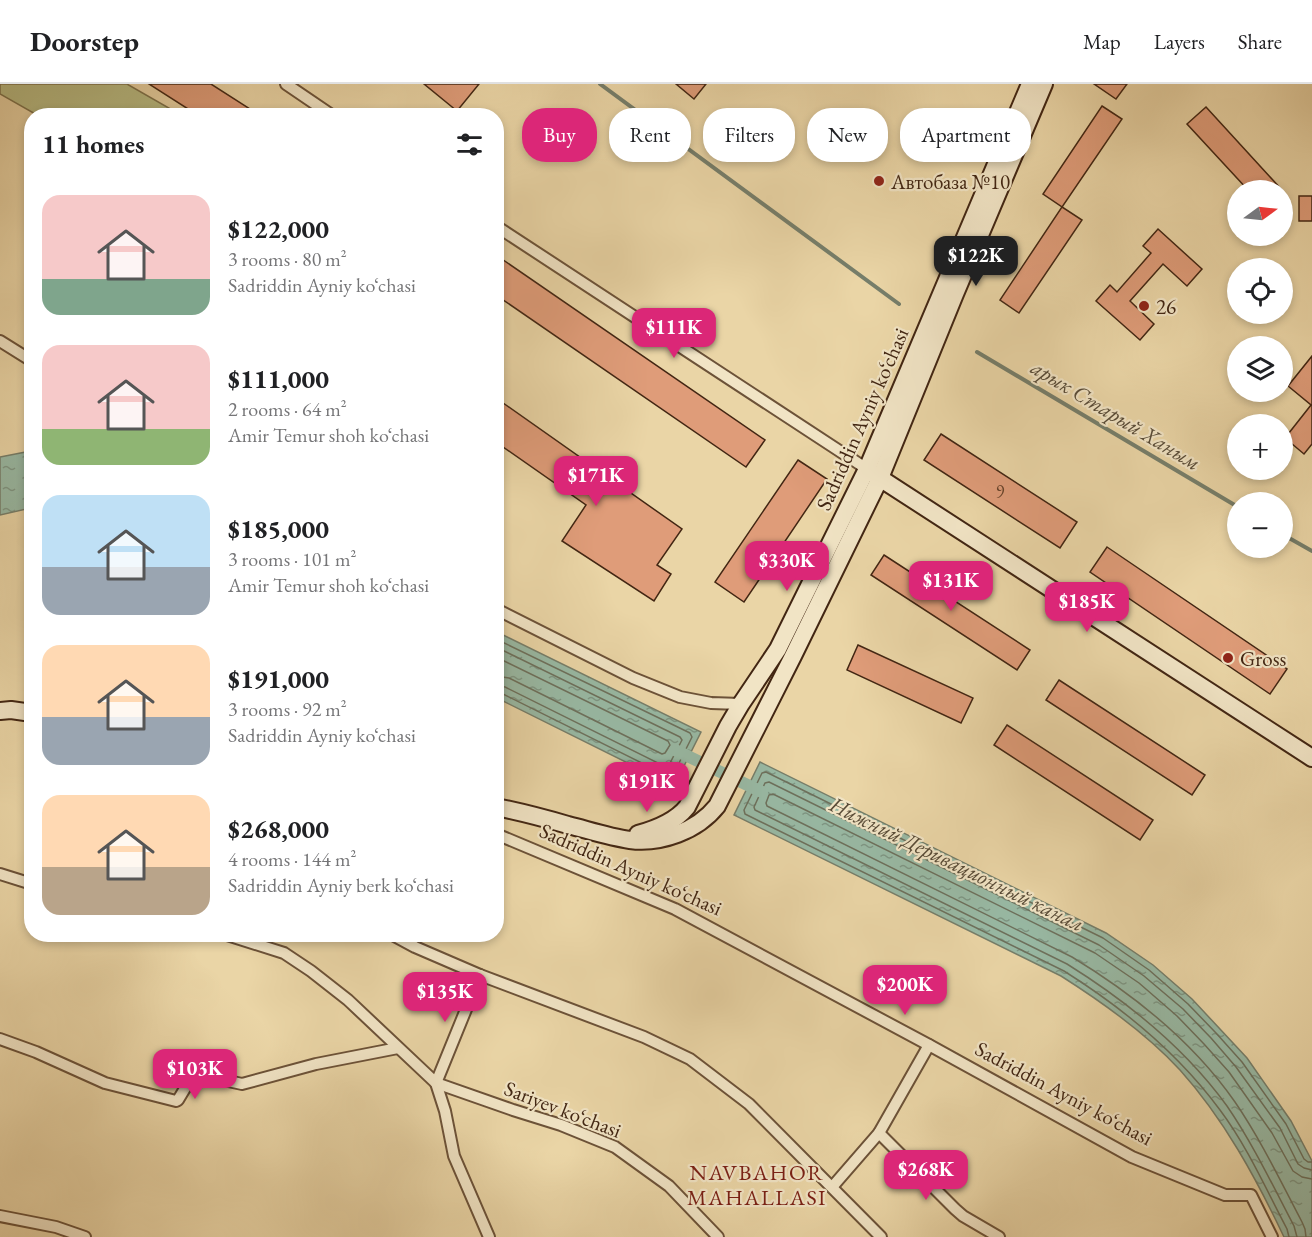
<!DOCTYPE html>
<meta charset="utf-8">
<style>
body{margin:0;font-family:"EB Garamond",serif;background:#f6f6f6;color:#202124;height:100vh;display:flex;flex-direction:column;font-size:22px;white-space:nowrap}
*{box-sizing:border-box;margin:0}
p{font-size:20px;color:#757577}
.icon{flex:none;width:33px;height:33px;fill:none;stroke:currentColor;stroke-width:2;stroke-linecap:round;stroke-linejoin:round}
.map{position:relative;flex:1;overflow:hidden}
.details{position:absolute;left:24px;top:24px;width:480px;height:834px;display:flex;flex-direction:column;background:#fff;border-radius:24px;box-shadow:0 3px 9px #0003}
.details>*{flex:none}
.guide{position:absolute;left:522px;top:24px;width:570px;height:54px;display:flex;gap:12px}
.needle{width:39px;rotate:75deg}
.buttons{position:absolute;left:1227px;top:96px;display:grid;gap:12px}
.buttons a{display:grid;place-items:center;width:66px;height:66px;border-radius:50%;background:#fff;box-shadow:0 3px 9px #0003;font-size:30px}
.price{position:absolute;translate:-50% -51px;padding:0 14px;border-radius:12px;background:#db2777;color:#fff;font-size:20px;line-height:39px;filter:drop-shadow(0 2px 3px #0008)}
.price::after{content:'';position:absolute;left:50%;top:36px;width:18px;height:14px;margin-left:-9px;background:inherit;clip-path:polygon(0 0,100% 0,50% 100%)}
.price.active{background:#222;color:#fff}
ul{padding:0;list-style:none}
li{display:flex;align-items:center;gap:18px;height:150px;padding:0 18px}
li span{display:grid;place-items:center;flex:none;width:168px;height:120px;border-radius:18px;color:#555}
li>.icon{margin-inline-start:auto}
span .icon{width:72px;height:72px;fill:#fffc;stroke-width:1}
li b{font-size:26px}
h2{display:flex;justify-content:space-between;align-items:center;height:72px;padding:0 18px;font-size:26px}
.chip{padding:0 21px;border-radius:24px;background:#fff;box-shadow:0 3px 9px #0003;font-size:21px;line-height:54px}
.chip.active{background:#db2777;color:#fff}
header{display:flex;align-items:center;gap:36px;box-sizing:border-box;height:84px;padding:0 30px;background:#fff;border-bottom:2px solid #e0e0e0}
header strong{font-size:28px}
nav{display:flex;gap:33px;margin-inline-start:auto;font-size:21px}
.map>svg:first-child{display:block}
.park{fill:#b8bd85;stroke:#7d724c;stroke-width:1.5}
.water{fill:url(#water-ripples);stroke:#767e6a;stroke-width:1.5}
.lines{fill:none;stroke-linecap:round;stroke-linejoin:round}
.shore{stroke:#6d705c;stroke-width:1.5}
.stream{stroke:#767e6a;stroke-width:4}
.canal{stroke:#98b9a4;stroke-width:12}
.building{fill:#df9c79;stroke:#422613;stroke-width:1.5}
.minor-casing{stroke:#6c5238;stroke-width:14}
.secondary-casing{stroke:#422613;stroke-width:20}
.minor{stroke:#f1e4c5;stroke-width:10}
.secondary{stroke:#f1e4c5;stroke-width:16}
.poi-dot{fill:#8f2418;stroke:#f1e4c5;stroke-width:2}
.labels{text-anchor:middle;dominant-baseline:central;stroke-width:4.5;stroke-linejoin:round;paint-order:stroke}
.number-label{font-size:18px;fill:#69442c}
.poi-label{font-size:21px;fill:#422613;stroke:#f1e4c5;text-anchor:start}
.street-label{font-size:21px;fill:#422613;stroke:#f1e4c5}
.water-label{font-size:22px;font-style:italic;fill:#584b37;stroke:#f1e4c5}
.neighbourhood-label{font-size:22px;letter-spacing:1.5px;fill:#7a1f14;stroke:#f1e4c5}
</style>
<header>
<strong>Doorstep</strong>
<nav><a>Map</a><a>Layers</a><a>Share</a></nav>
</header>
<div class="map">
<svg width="1312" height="1153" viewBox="0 0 1312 1153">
<defs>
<pattern id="water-ripples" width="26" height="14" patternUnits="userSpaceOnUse" patternTransform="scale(1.5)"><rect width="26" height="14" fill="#98b9a4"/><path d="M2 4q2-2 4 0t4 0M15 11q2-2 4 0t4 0" fill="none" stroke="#7e9684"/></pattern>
</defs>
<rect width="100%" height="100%" fill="#ead5a6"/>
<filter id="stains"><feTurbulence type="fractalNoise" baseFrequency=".00333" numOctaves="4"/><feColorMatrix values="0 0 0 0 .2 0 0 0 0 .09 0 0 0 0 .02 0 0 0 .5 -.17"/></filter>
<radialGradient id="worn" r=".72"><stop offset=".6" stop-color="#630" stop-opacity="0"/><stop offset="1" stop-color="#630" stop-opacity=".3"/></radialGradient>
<polygon class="park" points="0,0 127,0 181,31 37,31 0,10"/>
<g class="water">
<polygon points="31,367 31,424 0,431 0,373"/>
<polygon points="497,548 701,648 674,702 497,614"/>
<path d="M760,678L1106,849L1153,881L1192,915L1247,974L1291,1037L1312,1077V1153H1284C1256,1094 1224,1035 1180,986C1147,950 1102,918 1061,892L734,731Z"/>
</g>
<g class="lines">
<g class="shore">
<polyline points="496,555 690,649 692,653 673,691 670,693 501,609 496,609"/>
<polyline points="496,563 680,653 682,656 669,681 666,683 505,603 496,601"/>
<polyline points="496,573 668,657 670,661 665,669 662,670 509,594 496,592"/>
<path d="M1289,1153L1287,1145C1266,1105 1247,1062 1220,1026C1178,969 1123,924 1064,887L745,730L744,726L762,689L766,688L1103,854L1149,886L1188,920L1216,949L1242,978L1286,1040L1304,1075L1308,1078H1312"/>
<path d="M1297,1153L1294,1142C1273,1102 1253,1060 1227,1022C1185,964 1128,918 1067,880L755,726L754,723L765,699L769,698L1099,861L1144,892L1183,925L1211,954L1236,983L1280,1044L1298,1080L1304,1084L1312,1086"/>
<path d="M1306,1153L1305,1145L1302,1138C1281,1098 1261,1056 1235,1018C1194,959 1133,910 1072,873L767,722L766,719L769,711L773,710L1095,869L1139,899L1177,932L1204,960L1229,988L1272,1049L1293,1087L1302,1093L1312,1095"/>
</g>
<g class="stream">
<polyline points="600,0 899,220"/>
<polyline points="977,268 1238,423"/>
<polyline points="1282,450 1312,467"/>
</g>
<polyline class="canal" points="675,666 762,708"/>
</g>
<g class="building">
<polygon points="149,0 211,0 261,32 199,32"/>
<polygon points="424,0 479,0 457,27"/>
<polygon points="676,0 706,0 694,15"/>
<polygon points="1094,0 1127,0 1116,15"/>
<polygon points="1102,22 1122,35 1062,123 1082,136 1019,229 1000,216 1062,123 1043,110"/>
<polygon points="1206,23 1282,106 1248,106 1187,40"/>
<rect x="1299" y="112" width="13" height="25"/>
<polygon points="1158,145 1202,185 1187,202 1163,180 1130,217 1154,240 1140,256 1096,217 1110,201 1117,208 1151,169 1143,162"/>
<polygon points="496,171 765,356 746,383 496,211"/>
<polygon points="1312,272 1312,360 1304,370 1285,354 1311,321 1288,302"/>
<polygon points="496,314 682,445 657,481 671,490 654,517 562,457 586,421 496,358"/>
<polygon points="941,350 1077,438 1060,464 924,376"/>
<polygon points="798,376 827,395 744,518 715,498"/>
<polygon points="1107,463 1287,585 1270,610 1090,488"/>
<polygon points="884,471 1030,566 1017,586 871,491"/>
<polygon points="858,561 973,614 961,639 847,586"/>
<polygon points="1059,596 1205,691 1192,711 1046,616"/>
<polygon points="1007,641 1153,736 1140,756 994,661"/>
</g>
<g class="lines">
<defs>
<g id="minor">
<polyline points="286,0 333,32"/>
<polyline points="496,142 867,385"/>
<polyline points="0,257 32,277"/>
<polyline points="496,525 633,594 680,613 711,619 741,620"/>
<polyline points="496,750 675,825 929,961 1132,1073 1225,1111 1251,1111 1272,1153"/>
<polyline points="0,790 32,800"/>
<polyline points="224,850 284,869 311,887 348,916 436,999 513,1026 561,1041 615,1063 669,1102 718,1153"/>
<polyline points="391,850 415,863 480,891 644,953 690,975 749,1020 881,1153"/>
<polyline points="480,891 436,999 445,1027 454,1072 489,1153"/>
<polyline points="0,955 36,968 105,999 176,1017 178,1016 193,991 196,990 242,1000 316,980 398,964"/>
<polyline points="879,1049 955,1125 963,1132 999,1153"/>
<polyline points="833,1102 879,1049 929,961"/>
<polyline points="0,1132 56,1143 85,1153"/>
</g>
<g id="secondary">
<polyline points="872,389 1312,674"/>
<polyline points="0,627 11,626 32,629"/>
<path d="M496,723C521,728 544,734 568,741C588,746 609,753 630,756C661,760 697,747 717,722L793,572L880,394L955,210L1044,0"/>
<path d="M638,750C656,745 675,738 687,723L728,642L741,620L778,565L867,385L1030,0"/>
</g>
</defs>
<use href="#minor" class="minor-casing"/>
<use href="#secondary" class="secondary-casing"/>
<use href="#minor" class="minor"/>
<use href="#secondary" class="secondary"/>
</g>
<g class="poi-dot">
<circle cx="879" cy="97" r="6"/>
<circle cx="1144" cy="222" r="6"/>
<circle cx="1228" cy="574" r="6"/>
</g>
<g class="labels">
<g class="number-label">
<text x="1000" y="407">9</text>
</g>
<g class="poi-label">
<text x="891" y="97">Автобаза №10</text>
<text x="1156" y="222">26</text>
<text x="1240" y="574">Gross</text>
</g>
<g class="street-label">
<text transform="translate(862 335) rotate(-66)">Sadriddin Ayniy ko‘chasi</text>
<text transform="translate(631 785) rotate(24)">Sadriddin Ayniy ko‘chasi</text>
<text transform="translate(1064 1009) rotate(28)">Sadriddin Ayniy ko‘chasi</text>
<text transform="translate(563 1025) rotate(21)">Sariyev ko‘chasi</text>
</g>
<g class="water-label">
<text transform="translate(1116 331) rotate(31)">арык Старый Ханым</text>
<text transform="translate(957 780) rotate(26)">Нижний Деривационный канал</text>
</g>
<g class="neighbourhood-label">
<text x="757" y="1088">NAVBAHOR<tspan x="757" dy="25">MAHALLASI</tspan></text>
</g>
</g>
<rect width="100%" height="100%" filter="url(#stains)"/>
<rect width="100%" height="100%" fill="url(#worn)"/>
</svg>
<div class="buttons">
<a><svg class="needle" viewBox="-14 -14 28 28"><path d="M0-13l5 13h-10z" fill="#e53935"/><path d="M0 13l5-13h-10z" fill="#757577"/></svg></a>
<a><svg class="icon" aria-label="locate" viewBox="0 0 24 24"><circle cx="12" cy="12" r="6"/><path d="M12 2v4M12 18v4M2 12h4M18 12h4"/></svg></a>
<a><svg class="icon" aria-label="layers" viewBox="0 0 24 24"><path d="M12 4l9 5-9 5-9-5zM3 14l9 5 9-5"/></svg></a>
<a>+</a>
<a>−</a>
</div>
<b class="price active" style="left:976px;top:203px">$122K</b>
<b class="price" style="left:674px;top:275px">$111K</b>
<b class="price" style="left:596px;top:423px">$171K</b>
<b class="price" style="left:787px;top:508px">$330K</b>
<b class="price" style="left:951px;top:528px">$131K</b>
<b class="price" style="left:1087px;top:549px">$185K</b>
<b class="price" style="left:647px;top:729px">$191K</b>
<b class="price" style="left:905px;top:932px">$200K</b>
<b class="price" style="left:445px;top:939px">$135K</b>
<b class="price" style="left:195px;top:1016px">$103K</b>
<b class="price" style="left:926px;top:1117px">$268K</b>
<div class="guide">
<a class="chip active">Buy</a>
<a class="chip">Rent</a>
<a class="chip">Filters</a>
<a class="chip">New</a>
<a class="chip">Apartment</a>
</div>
<section class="details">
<h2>11 homes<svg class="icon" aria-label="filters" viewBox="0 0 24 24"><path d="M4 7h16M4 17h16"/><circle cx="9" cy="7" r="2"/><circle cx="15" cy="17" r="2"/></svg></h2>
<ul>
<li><span style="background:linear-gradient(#f6c9c9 70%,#7fa58c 0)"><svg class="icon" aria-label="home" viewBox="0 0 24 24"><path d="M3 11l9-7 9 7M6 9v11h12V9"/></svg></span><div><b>$122,000</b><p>3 rooms · 80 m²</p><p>Sadriddin Ayniy ko‘chasi</p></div></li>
<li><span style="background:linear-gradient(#f6c9c9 70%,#8fb573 0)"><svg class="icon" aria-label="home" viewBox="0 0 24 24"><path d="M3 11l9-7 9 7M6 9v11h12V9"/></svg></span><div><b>$111,000</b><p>2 rooms · 64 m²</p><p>Amir Temur shoh ko‘chasi</p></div></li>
<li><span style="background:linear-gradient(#bfe0f5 60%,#9aa5b1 0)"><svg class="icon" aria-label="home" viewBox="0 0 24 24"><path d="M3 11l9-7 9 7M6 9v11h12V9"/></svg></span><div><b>$185,000</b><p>3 rooms · 101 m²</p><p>Amir Temur shoh ko‘chasi</p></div></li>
<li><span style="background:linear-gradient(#ffd9b3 60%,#9aa5b1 0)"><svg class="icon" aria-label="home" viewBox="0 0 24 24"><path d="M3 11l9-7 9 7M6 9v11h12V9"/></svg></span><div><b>$191,000</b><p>3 rooms · 92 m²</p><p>Sadriddin Ayniy ko‘chasi</p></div></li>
<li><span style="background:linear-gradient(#ffd9b3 60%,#b9a48a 0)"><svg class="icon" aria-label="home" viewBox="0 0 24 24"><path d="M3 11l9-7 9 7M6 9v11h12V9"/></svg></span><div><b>$268,000</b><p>4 rooms · 144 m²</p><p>Sadriddin Ayniy berk ko‘chasi</p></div></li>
</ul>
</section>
</div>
